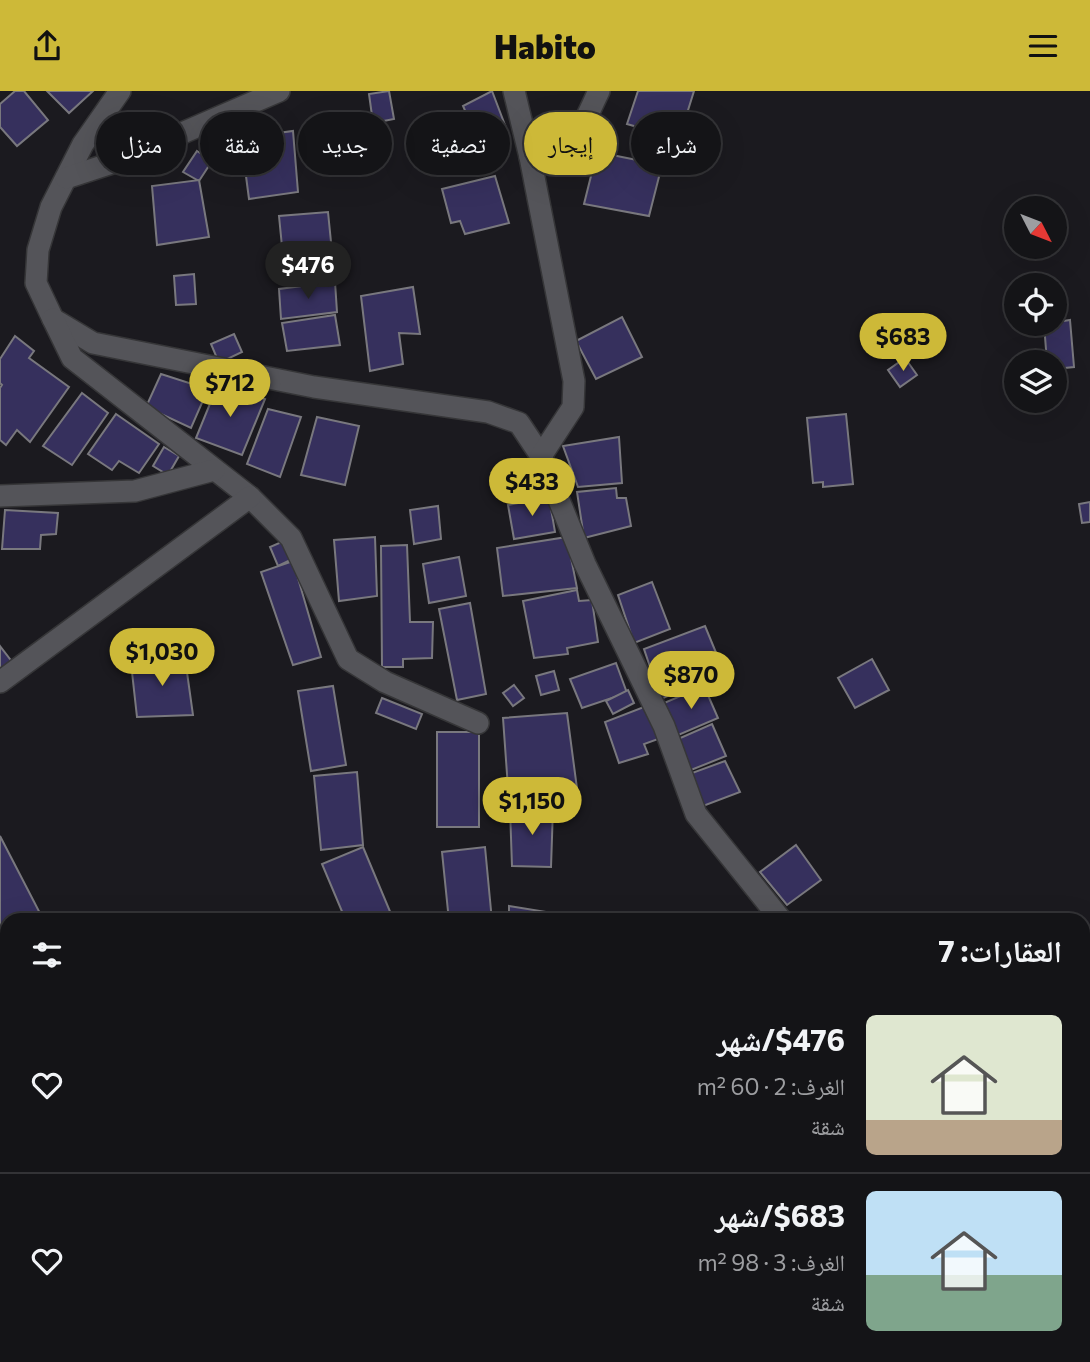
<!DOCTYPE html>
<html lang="ar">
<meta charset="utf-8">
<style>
body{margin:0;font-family:Commissioner,"Noto Naskh Arabic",sans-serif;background:#1d1d20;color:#f1f3f6;direction:rtl;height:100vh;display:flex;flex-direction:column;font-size:26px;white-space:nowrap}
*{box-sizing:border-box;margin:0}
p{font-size:23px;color:#9d9ea1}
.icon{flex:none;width:38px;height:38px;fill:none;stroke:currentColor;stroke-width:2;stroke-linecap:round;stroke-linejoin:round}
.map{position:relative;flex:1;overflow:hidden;direction:ltr}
.details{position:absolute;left:0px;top:822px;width:1090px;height:450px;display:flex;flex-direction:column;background:#141417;border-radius:21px 21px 0 0;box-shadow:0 7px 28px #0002,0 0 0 2px #333336;direction:rtl}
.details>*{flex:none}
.banner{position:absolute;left:21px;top:21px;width:700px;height:63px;direction:rtl;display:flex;gap:14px}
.needle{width:46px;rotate:132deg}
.buttons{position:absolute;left:1004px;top:105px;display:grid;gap:14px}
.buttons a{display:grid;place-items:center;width:63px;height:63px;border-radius:50%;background:#141417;box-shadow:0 7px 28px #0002,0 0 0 2px #333336;font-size:35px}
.price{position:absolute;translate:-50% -60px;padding:0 16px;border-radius:24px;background:#cdb938;color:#111;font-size:23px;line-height:46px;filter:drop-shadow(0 2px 4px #0008)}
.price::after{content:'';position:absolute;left:50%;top:42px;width:21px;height:16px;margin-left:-10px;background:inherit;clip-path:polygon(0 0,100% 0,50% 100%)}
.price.selected{background:#222;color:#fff}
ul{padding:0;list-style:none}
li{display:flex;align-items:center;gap:21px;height:175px;padding:0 28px}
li+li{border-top:2px solid #333336}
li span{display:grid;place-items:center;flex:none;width:196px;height:140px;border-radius:10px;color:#555}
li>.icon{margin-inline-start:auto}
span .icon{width:84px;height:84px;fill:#fffc;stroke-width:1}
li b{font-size:30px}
h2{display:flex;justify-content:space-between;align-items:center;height:84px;padding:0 28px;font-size:30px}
.chip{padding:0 24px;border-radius:32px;background:#141417;box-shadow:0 7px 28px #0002,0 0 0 2px #333336;font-size:24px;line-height:63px}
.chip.selected{background:#cdb938;color:#111}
header{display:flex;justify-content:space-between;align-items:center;height:91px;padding:0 28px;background:#cdb938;color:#111;font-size:32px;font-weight:800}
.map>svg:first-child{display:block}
.building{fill:#36305d;stroke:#79787e;stroke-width:2}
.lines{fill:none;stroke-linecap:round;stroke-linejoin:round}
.minor-casing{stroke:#363638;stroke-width:24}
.minor{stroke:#545459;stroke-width:21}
</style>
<header><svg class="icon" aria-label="menu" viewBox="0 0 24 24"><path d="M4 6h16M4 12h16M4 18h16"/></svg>Habito<svg class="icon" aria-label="share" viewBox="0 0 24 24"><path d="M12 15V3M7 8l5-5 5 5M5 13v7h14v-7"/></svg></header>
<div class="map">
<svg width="1090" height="1271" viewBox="0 0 1090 1271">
<rect width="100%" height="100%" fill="#1b1a1f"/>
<g class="building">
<polygon points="15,0 24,0 48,29 17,55 0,36 0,13"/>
<polygon points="47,0 93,0 69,22"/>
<polygon points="389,0 394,28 373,32 369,3"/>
<polygon points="492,0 508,42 481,55 463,15"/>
<polygon points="638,0 694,0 679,48 627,33"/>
<polygon points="293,40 298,101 249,108 241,47"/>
<polygon points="197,60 212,70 199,90 183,81"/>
<polygon points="597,61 662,74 649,125 584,113"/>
<polygon points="495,85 509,132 465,143 460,130 451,132 442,98"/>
<polygon points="199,89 209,146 157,154 152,95"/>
<polygon points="328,121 334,181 285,186 279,125"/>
<polygon points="194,183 196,213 176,214 174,185"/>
<polygon points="335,191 337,221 281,228 279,198"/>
<polygon points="413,196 420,243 399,242 403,273 370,280 361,205"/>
<polygon points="335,224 340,254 287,260 282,232"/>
<polygon points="622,226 642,266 596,288 576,250"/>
<polygon points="1070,229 1074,276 1055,278 1055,271 1047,271 1044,233"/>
<polygon points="234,243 242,261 219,272 211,253"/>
<polygon points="15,245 34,260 29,267 69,296 30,351 17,339 6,354 0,349 0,297 2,294 0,292 0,268"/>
<polygon points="905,267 917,284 900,296 888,279"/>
<polygon points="161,283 208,298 191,337 146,316"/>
<polygon points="218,293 265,308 242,364 196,347"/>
<polygon points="82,302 108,322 72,374 43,355"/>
<polygon points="268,318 301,326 280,386 247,373"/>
<polygon points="116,323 159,353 139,382 119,370 112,379 88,363"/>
<polygon points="846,323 853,393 823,396 823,391 813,392 807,327"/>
<polygon points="317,326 359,335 345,394 301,384"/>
<polygon points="619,346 622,392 578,396 563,355"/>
<polygon points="164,356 179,365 168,384 153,375"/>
<polygon points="616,397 617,407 626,407 631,435 584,447 577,401"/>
<polygon points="549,406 555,441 514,448 508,414"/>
<polygon points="1090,411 1090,431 1082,432 1079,413"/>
<polygon points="438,415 441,448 414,453 410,419"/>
<polygon points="5,419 58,422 56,443 41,444 40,458 2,458"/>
<polygon points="293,446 301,464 278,475 270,456"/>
<polygon points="375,446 377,505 339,510 334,449"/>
<polygon points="567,446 577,497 503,505 497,457"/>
<polygon points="407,454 410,531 433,531 432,567 403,568 403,576 382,576 381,455"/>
<polygon points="459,466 466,505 429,512 423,473"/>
<polygon points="293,470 321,566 293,574 261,481"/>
<polygon points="652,491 670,538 634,552 618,504"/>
<polygon points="577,499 579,510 592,509 598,551 567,557 568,563 534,567 523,510"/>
<polygon points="470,512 486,603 457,609 439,518"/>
<polygon points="705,535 724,581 661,608 644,558"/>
<polygon points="0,555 13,572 0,581"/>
<polygon points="185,567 193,624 137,626 131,572"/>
<polygon points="872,568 889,599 855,617 838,587"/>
<polygon points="616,572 627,602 582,617 570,588"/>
<polygon points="554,580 559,599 541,604 536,585"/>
<polygon points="514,594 524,607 513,615 503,602"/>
<polygon points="333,595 346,674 311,680 298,600"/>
<polygon points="704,595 718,627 676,645 664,612"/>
<polygon points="628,599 634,612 613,623 606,610"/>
<polygon points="382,607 422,623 416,638 376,622"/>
<polygon points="649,614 661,647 644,653 648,663 619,672 605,631"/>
<polygon points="567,622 578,705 509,711 503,627"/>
<polygon points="712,633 726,665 691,679 678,648"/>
<rect x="437" y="641" width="42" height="95"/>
<polygon points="725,670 740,701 703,715 692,682"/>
<polygon points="357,681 363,754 321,759 314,685"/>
<polygon points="553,717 551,776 512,775 510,718"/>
<polygon points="0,745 44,830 7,830 7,854 4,856 0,847"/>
<polygon points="796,754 821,789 787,814 760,781"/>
<polygon points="363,756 394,830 346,830 322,773"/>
<polygon points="485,756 492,830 449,830 442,761"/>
<polygon points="509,815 559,823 559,830 509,830"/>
<polygon points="0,1008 6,1020 0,1023"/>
<polygon points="0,1172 7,1173 7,1193 0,1192"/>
<polygon points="838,1265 866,1265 862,1271 845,1271"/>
<polygon points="900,1265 952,1265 957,1271 894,1271"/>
</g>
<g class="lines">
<defs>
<g id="minor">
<polyline points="120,0 83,53 51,116 38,159 36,192 53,228 93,252 314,296 488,321 519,332 541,365 585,473 664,635 696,723 782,830"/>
<polyline points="514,0 530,66 574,290 573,316 541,365"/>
<path d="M530,66C579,55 579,41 599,0"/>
<polyline points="66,87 118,70 279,0"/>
<polyline points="53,228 72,267 250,406 291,447 348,568 385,591 478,632"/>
<polyline points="0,405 135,400 214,379"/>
<polyline points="0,591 250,406"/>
<polyline points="881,1271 884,1265"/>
</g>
</defs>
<use href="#minor" class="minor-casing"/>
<use href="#minor" class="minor"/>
</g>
</svg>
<div class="buttons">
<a><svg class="needle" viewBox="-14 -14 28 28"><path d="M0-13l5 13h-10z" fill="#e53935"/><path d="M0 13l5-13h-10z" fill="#9d9ea1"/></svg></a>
<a><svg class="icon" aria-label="locate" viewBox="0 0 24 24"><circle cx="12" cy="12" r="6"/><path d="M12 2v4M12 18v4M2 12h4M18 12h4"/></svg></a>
<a><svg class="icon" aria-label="layers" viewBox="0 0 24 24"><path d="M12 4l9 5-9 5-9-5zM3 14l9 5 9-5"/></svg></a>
</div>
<b class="price selected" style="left:308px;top:210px">$476</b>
<b class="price" style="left:903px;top:282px">$683</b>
<b class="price" style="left:230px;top:328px">$712</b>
<b class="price" style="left:532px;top:427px">$433</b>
<b class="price" style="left:162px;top:597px">$1,030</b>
<b class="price" style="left:691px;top:620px">$870</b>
<b class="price" style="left:532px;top:746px">$1,150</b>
<div class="banner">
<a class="chip">شراء</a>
<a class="chip selected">إيجار</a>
<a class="chip">تصفية</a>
<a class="chip">جديد</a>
<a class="chip">شقة</a>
<a class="chip">منزل</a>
</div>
<section class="details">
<h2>العقارات: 7<svg class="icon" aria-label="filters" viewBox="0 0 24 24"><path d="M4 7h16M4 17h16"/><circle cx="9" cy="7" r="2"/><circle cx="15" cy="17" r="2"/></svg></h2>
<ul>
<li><span style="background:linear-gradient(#dfe7d0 75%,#b9a48a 0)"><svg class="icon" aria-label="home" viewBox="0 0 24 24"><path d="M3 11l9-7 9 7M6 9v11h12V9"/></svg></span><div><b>$476/شهر</b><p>الغرف: 2 · 60 m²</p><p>شقة</p></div><svg class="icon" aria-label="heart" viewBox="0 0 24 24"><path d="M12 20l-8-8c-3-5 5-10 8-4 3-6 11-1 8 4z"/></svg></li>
<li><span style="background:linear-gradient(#bfe0f5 60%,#7fa58c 0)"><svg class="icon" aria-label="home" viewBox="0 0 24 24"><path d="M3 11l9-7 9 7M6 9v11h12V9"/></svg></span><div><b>$683/شهر</b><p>الغرف: 3 · 98 m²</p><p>شقة</p></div><svg class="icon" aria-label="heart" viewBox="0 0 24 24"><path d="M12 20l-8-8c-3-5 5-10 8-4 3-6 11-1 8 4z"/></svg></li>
</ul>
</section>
</div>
